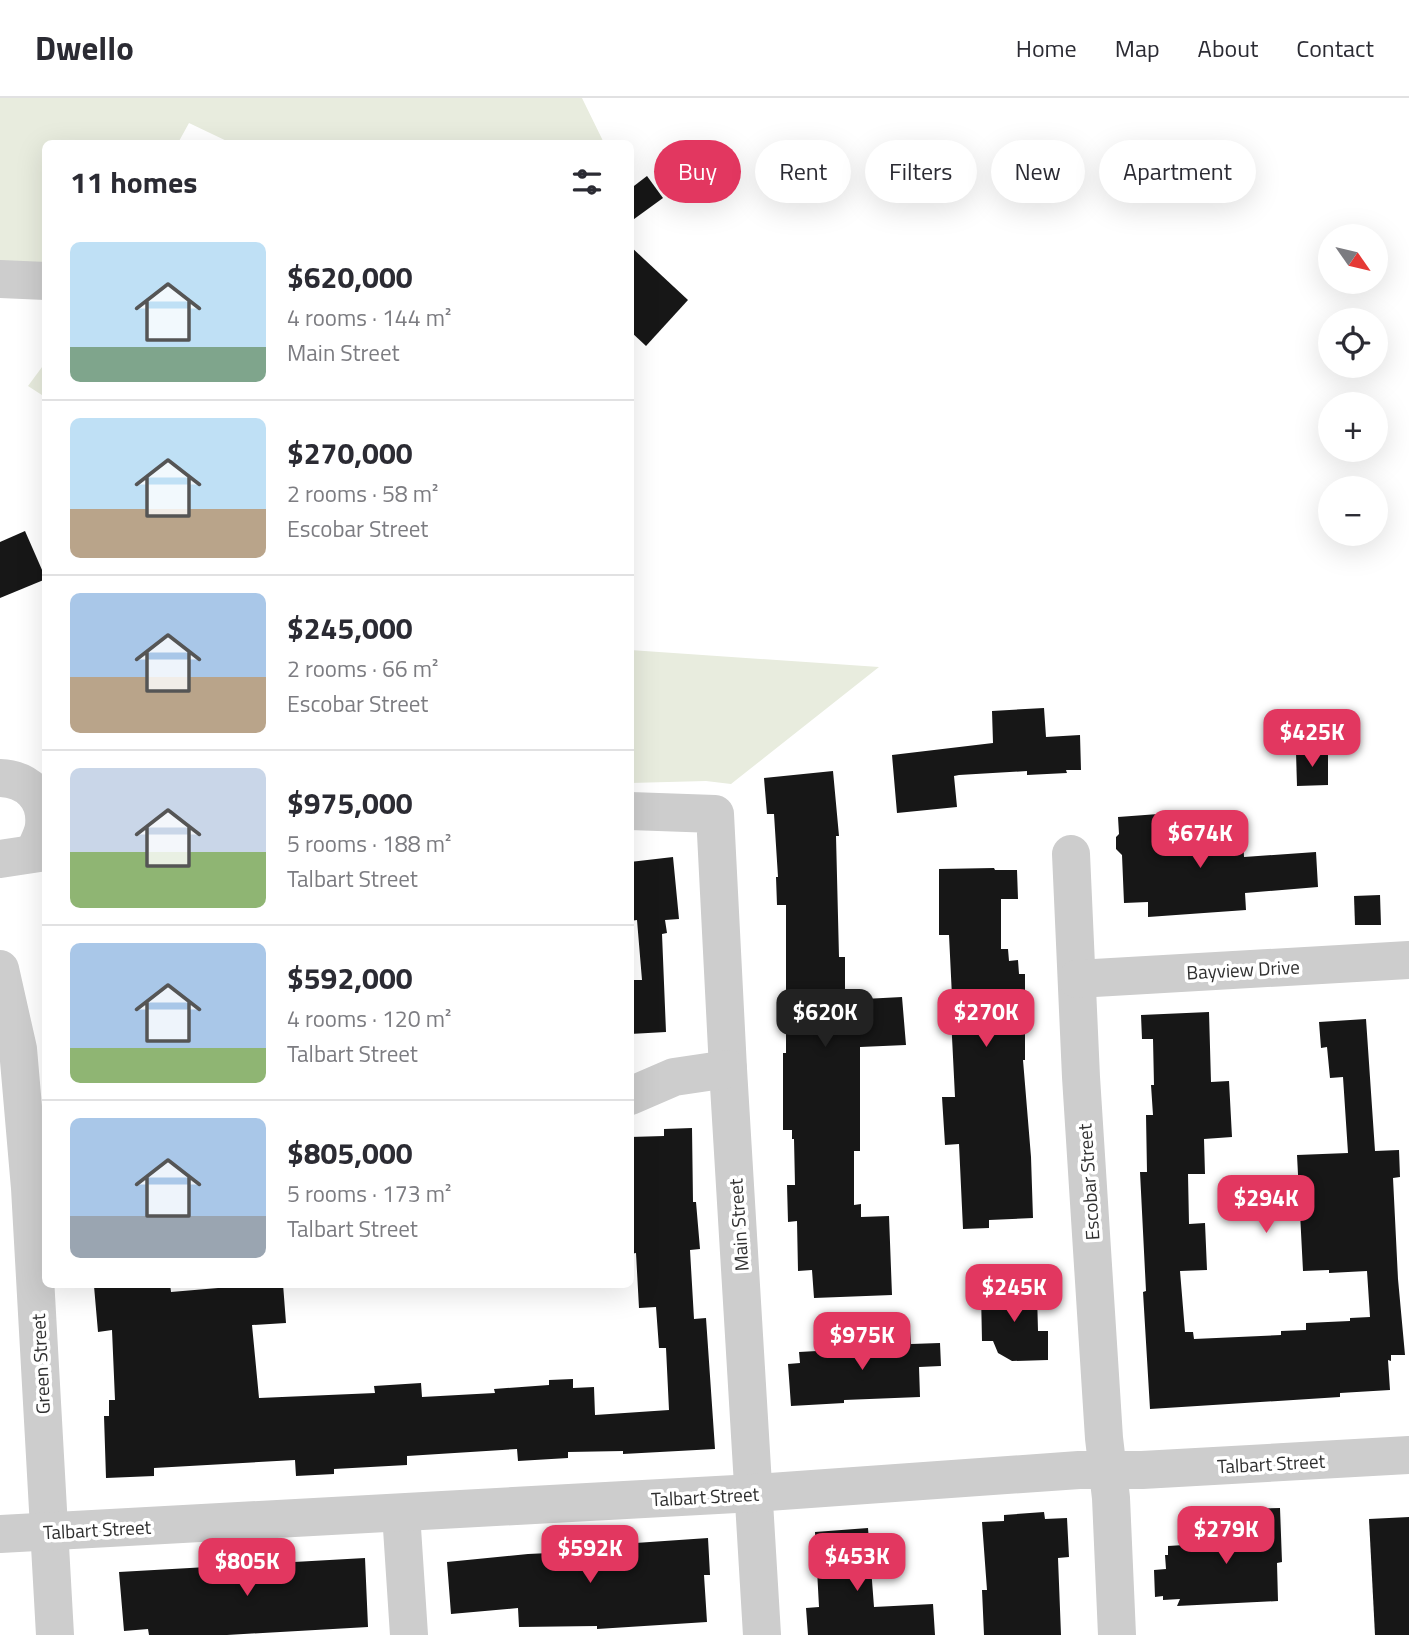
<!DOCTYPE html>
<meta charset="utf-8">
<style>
body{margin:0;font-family:"Titillium Web",sans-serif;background:#f7f7f7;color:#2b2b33;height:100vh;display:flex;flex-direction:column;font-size:26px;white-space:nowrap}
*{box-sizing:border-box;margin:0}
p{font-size:23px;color:#7c7c81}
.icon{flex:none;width:38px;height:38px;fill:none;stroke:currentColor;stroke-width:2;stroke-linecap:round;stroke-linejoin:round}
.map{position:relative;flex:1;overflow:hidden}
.sheet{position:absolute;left:42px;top:42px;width:592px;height:1148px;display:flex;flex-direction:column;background:#fff;border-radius:10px;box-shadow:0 7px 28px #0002}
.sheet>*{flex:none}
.banner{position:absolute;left:654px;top:42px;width:649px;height:63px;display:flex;gap:14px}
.needle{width:46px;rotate:124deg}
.buttons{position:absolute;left:1318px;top:126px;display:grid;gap:14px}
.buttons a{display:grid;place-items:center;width:70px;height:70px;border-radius:50%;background:#fff;box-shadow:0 7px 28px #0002;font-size:35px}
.price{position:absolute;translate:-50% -60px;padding:0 16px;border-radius:14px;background:#e23760;color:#fff;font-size:23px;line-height:46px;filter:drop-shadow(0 2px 4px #0008)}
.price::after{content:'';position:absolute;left:50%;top:42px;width:21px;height:16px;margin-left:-10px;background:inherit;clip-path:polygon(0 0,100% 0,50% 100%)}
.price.on{background:#222;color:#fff}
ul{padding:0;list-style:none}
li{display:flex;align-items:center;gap:21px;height:175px;padding:0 28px}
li+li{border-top:2px solid #e1e1e2}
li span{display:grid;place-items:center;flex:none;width:196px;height:140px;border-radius:10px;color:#555}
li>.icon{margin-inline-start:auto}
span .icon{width:84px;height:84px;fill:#fffc;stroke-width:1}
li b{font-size:30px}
h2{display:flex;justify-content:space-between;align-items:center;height:84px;padding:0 28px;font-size:30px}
.tag{padding:0 24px;border-radius:32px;background:#fff;box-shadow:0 7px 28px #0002;font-size:24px;line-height:63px}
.tag.on{background:#e23760;color:#fff}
header{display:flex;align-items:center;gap:42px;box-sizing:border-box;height:98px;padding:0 35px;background:#fff;border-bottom:2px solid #e1e1e2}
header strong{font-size:33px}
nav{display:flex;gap:38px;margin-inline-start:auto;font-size:24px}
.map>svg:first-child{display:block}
.green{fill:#e8ecde}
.building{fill:#171717}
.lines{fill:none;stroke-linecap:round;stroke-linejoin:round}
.minor{stroke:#cdcdcd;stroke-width:38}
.labels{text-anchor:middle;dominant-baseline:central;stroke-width:7;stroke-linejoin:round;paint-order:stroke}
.street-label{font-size:19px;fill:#303030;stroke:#fff}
</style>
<header>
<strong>Dwello</strong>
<nav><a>Home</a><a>Map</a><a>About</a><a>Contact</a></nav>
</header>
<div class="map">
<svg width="1409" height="1537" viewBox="0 0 1409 1537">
<rect width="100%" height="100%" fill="#fff"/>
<g class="green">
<polygon points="0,0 582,0 604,45 233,46 189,25 178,45 46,46 45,183 0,181"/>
<polygon points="45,265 45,299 28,288"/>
<polygon points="630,552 879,569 731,686 706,683 630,685"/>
</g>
<g class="building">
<polygon points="647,78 663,100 630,124 630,91"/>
<polygon points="630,148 688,202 646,248 630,233"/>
<polygon points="25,433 46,481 0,500 0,444"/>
<polygon points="1044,610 1046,639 1080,637 1081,672 1066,672 1067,675 1027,677 1027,673 959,677 954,678 957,709 897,715 892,657 993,645 992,613"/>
<polygon points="1296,654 1328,654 1328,687 1297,688"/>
<polygon points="833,673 839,738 836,738 839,859 845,859 845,902 902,899 906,947 860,949 860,1053 854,1053 854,1107 861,1106 861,1119 889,1118 892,1197 814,1200 812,1172 798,1173 797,1123 788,1124 787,1087 795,1087 794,1041 792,1041 792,1032 783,1032 783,955 786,955 786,807 777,807 776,779 778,779 774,716 767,716 764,680"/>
<polygon points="1172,715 1174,743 1243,740 1244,759 1316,754 1318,789 1245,795 1246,812 1148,819 1148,804 1124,805 1122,757 1116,751 1116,739 1119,736 1118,719"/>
<polygon points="673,759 679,821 665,822 667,835 662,836 666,934 630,936 630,882 642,882 637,822 630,823 630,764"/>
<polygon points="994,770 995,772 1017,772 1018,801 1001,801 1001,851 1008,851 1009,863 1018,862 1019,876 1025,876 1025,962 1023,962 1031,1059 1033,1120 989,1122 989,1130 963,1131 959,1046 945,1047 942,999 955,999 951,919 953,919 949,837 939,837 939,771"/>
<polygon points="1380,797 1381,827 1355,827 1354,798"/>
<polygon points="1209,914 1211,984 1229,983 1232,1039 1204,1041 1205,1076 1188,1076 1189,1126 1205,1125 1207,1172 1180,1173 1185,1234 1193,1234 1194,1241 1281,1237 1281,1233 1306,1232 1306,1225 1350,1223 1350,1220 1370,1219 1367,1173 1329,1175 1329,1172 1303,1173 1297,1057 1348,1055 1343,979 1330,980 1327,949 1321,950 1319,924 1366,921 1375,1053 1399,1052 1400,1079 1393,1080 1398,1181 1405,1257 1391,1257 1391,1263 1388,1262 1390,1292 1340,1295 1340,1299 1150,1311 1143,1194 1146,1193 1140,1074 1147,1074 1146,1017 1153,1017 1151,987 1154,987 1153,941 1142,941 1141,917"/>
<polygon points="692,1030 693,1104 696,1104 700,1151 690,1152 694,1221 706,1220 715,1351 623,1356 623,1353 568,1354 568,1360 518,1363 517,1351 407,1358 407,1367 334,1371 334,1376 296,1378 295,1362 154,1370 154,1378 106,1380 104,1318 109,1318 109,1302 115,1302 112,1232 98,1234 94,1188 170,1186 171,1194 218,1190 218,1186 283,1186 286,1225 252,1227 259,1300 375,1295 374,1288 421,1285 422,1299 495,1295 494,1291 549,1287 549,1282 573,1281 573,1290 594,1289 595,1317 669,1312 666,1250 659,1250 656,1209 639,1210 636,1155 630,1156 630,1039 664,1038 664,1031"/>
<polygon points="1029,1185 1029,1196 1037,1196 1038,1233 1048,1233 1048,1262 1012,1263 998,1255 993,1243 982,1243 981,1195 1004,1194 1004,1186"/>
<polygon points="910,1233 911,1246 940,1245 941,1268 919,1269 920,1299 844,1302 844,1305 791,1308 788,1266 800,1265 799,1254 870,1250 870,1248 881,1248 881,1235"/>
<polygon points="1280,1410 1282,1464 1277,1465 1278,1503 1177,1508 1180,1501 1163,1502 1163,1498 1155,1499 1154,1472 1166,1471 1165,1457 1168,1457 1168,1448 1184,1447 1184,1444 1244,1441 1244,1411"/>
<polygon points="1044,1414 1045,1421 1067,1420 1069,1459 1058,1460 1061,1537 984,1537 982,1492 987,1492 982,1424 1004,1423 1004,1417"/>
<polygon points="1409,1419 1409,1537 1375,1537 1369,1421"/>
<polygon points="868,1430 874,1509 933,1506 935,1537 808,1537 806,1510 819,1509 815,1434"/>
<polygon points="708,1440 710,1477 704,1477 707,1524 597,1531 597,1528 519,1529 518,1510 451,1516 447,1464 528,1456 592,1453 592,1448"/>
<polygon points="365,1460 368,1529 227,1537 149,1537 148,1531 124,1533 119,1474"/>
</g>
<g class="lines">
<g class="minor">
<polyline points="0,181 46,183"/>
<path d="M0,680C27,681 47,699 44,728C43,737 37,747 34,755"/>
<polyline points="630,713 715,716 728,971 762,1537"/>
<polyline points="1071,756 1081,979 1104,1340 1111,1400 1117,1537"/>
<polyline points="0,761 46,754"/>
<polyline points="0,871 18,951 30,1090 55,1537"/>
<polyline points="1077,881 1409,862"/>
<polyline points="630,998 674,979 728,971"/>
<polyline points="401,1415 409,1537"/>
<polyline points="0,1436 754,1395 1079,1372 1142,1372 1409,1357"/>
</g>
</g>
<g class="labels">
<g class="street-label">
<text transform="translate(1243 871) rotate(-3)">Bayview Drive</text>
<text transform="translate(1088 1084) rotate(-94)">Escobar Street</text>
<text transform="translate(738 1127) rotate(-94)">Main Street</text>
<text transform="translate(40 1266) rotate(-93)">Green Street</text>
<text transform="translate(1271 1365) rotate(-3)">Talbart Street</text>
<text transform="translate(705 1398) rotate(-3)">Talbart Street</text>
<text transform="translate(97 1431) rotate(-3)">Talbart Street</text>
</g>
</g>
</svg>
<div class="buttons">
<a><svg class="needle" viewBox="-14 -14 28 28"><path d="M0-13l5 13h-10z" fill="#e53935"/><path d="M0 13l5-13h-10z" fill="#7c7c81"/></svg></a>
<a><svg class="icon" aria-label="locate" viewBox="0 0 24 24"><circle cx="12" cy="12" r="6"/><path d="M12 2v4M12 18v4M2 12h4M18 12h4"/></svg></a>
<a>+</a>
<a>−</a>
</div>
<b class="price" style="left:1312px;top:671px">$425K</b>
<b class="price" style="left:1200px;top:772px">$674K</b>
<b class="price on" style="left:825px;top:951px">$620K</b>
<b class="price" style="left:986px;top:951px">$270K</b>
<b class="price" style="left:1266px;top:1137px">$294K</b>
<b class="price" style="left:1014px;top:1226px">$245K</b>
<b class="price" style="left:862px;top:1274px">$975K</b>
<b class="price" style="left:1226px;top:1468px">$279K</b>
<b class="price" style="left:590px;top:1487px">$592K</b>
<b class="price" style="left:857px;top:1495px">$453K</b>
<b class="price" style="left:247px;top:1500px">$805K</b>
<div class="banner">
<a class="tag on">Buy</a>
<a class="tag">Rent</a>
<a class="tag">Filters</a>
<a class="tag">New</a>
<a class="tag">Apartment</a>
</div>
<section class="sheet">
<h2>11 homes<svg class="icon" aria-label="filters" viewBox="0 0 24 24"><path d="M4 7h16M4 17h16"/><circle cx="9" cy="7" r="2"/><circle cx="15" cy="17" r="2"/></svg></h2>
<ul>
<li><span style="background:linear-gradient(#bfe0f5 75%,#7fa58c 0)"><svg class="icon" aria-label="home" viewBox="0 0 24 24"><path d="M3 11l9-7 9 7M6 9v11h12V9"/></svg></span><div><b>$620,000</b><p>4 rooms · 144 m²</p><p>Main Street</p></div></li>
<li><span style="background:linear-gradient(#bfe0f5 65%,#b9a48a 0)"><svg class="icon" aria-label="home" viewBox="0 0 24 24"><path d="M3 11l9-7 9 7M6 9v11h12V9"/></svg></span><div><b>$270,000</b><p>2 rooms · 58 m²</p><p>Escobar Street</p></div></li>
<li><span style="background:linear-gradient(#a9c7e8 60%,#b9a48a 0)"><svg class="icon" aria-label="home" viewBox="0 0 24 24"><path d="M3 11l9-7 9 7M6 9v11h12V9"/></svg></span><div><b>$245,000</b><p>2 rooms · 66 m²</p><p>Escobar Street</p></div></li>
<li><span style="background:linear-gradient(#c9d6e8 60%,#8fb573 0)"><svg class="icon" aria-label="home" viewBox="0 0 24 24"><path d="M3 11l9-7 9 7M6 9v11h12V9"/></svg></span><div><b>$975,000</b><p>5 rooms · 188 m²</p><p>Talbart Street</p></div></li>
<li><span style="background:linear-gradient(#a9c7e8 75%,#8fb573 0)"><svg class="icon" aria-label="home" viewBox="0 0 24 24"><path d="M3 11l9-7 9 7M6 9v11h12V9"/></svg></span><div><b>$592,000</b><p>4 rooms · 120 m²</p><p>Talbart Street</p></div></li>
<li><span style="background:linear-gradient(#a9c7e8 70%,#9aa5b1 0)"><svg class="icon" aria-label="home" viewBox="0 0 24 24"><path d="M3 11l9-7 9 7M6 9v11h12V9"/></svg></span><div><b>$805,000</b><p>5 rooms · 173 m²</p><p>Talbart Street</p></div></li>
</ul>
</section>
</div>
